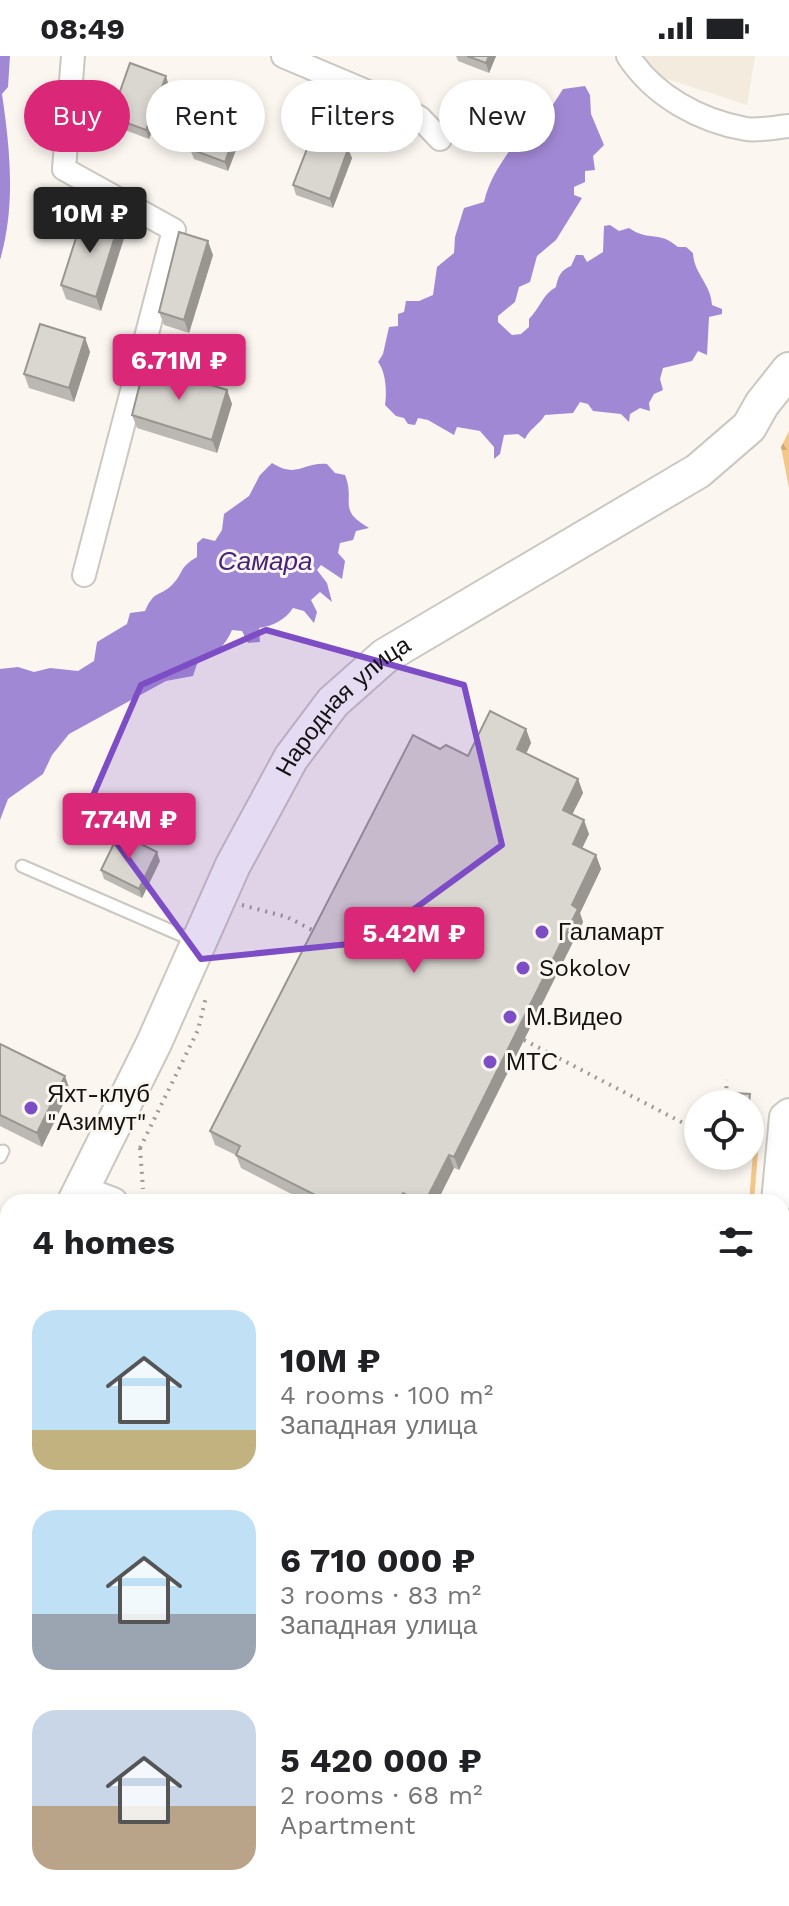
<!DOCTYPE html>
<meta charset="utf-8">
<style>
body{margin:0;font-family:"Work Sans",sans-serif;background:#f6f6f6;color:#202124;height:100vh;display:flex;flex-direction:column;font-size:30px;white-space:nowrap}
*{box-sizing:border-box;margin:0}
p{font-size:26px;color:#757577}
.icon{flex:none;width:44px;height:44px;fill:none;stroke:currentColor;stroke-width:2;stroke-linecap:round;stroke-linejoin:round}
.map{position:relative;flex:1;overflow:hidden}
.side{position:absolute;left:0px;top:1138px;width:790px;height:712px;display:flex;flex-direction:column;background:#fff;border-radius:24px 24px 0 0;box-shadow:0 4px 12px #0003}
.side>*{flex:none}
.hud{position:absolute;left:24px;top:24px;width:742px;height:72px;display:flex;gap:16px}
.controls{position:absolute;left:684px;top:1034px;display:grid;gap:16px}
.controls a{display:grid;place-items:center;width:80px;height:80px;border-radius:50%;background:#fff;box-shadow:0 4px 12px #0003;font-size:40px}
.price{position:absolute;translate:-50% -68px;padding:0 18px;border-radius:8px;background:#db2777;color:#fff;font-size:26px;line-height:52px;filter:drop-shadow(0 2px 4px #0008)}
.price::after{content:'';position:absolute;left:50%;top:48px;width:24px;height:18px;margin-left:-12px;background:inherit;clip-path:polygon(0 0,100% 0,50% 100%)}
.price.selected{background:#222;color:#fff}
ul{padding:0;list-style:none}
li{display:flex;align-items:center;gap:24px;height:200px;padding:0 32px}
li span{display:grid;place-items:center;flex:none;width:224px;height:160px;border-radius:24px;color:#555}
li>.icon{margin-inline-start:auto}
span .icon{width:96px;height:96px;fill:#fffc;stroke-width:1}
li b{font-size:34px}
h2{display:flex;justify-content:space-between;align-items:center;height:96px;padding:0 32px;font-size:34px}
.tag{padding:0 28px;border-radius:36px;background:#fff;box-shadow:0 4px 12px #0003;font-size:28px;line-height:72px}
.tag.selected{background:#db2777;color:#fff}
.status{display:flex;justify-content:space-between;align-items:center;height:56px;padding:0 40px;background:#fff;direction:ltr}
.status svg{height:22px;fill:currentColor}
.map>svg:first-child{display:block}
.built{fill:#f4ebdf}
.green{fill:#f3c788}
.forest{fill:url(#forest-firs)}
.water{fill:#a188d4}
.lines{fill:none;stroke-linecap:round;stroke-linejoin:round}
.service-casing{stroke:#cbc7c1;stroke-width:15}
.minor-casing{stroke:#cbc7c1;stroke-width:26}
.tertiary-casing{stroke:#cbc7c1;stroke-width:32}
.primary-casing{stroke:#cbc7c1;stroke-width:38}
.path{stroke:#9d9a95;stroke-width:4;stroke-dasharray:2 6;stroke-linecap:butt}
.service{stroke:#fff;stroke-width:11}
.minor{stroke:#fff;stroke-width:22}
.tertiary{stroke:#fff;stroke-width:28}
.primary{stroke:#fff;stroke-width:34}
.wall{fill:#bbb8b3}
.shaded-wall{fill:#999692}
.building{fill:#dad6d0;stroke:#999692;stroke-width:2}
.marked{fill:#7d4dc5;fill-opacity:0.2;stroke:#7d4dc5;stroke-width:6;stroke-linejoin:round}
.poi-dot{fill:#7d4dc5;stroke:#fbf6f0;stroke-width:3}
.labels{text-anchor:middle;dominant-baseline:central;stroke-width:6;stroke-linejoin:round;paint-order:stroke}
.street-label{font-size:24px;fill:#141311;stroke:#fbf6f0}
.poi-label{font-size:24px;fill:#141311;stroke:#fbf6f0;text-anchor:start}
.water-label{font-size:26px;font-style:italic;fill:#47217a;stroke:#fbf6f0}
</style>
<div class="status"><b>08:49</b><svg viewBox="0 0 49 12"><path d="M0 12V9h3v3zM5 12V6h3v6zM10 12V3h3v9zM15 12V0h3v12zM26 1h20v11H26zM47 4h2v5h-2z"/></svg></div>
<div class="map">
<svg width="789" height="1850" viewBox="0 0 789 1850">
<defs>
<pattern id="forest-firs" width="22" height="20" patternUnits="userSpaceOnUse" patternTransform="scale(2)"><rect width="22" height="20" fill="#f3c788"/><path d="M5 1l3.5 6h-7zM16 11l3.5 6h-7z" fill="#cfaa74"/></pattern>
</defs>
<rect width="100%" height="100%" fill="#fbf6f0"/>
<polygon class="built" points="642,0 755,0 747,49 664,22"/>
<g class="green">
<polygon points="754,1084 759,1084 754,1146 749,1146"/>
<polygon points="787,1313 789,1394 782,1471 782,1371"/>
<polygon points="789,1744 788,1797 782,1793 782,1748"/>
</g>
<polygon class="forest" points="789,375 789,432 781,391"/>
<g class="water">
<path d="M0,0H10L8,31L2,38C10,93 16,149 0,204Z"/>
<path d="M585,30L590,39L591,58L604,89L593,100L595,114L585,115V126L574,131V139L582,142L556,184L537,200L530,226L519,231L515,246L498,260V266L512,279L521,278L529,271V263C540,252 542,239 556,231C558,220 561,214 571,210L576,199H583L587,206L603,196L604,170L610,169L619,175L629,172C649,186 659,174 678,191H686L693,197C694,218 711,228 712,249L722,253V258L709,261L707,299L698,295L692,305L663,312L660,323L663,334L654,338L649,347L650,355L640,352L630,358L629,366L621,358L593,355L588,348L580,346L573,357L545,359C539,369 530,372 525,383L518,378L504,379L500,398L494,403V391L480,375L457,371L454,379L428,364L418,362L415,369L408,368L404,362L396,360L385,349C387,336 386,316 378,306L383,298L389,271L398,270V258L404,256L406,245H419L433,239L437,211L454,197L455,181L464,152L484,146C491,116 508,99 524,73L529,77C539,72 556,44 563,33Z"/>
<path d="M272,407C298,423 302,406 327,408L335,417L345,419C356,446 336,453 369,472L356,475L353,484L340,487L338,497L345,505L342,523L321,509L317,514L327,527L332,546L320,536L311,544L317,556L314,567L304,555L293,552C285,564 273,570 259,572L260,586L248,587L242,575L232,574C226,589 214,601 198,605L193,620L166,625L69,678L52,699L43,718L8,743L0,764V613L18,611L34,616L50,612L78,615L94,605L97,586L127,568L130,557L145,555C155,533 158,542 172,529C184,517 178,512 197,501V487L203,482L215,485L222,474L224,458L249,440L260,419Z"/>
<polygon points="0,1610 8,1614 8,1842 246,1842 248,1850 0,1850"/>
<polygon points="313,1842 394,1842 392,1850 314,1850"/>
</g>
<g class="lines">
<defs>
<g id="service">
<polyline points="22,810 197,886"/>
<polyline points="0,1101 3,1095"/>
<polyline points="782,1301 789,1302"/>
<polyline points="782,1802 789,1804"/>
</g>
<g id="minor">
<polyline points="73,0 64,113 174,174 84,519"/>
<polyline points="283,0 401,50 420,62 440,83"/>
<path d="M628,0C654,40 700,65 746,73C759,75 776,71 789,70"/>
<polyline points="782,1615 784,1592"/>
<polyline points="762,1850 763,1842"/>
</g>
<g id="tertiary">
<polyline points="81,1134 113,1146"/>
<polyline points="776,1146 784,1061 789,1057"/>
<polyline points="708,1850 709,1842"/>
</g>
<g id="primary">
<path id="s1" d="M75,1146L154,987L233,809L291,702L333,646L385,600L698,415L749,371L762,348L789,314"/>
<polyline points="0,1299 8,1285"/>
</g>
</defs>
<use href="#service" class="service-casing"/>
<use href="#minor" class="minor-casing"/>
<use href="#tertiary" class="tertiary-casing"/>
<use href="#primary" class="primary-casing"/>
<g class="path">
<polyline points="242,849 287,861 316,876"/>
<polyline points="524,984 689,1070 698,1071"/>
<polyline points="725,1048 727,1024"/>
<polyline points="140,1092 198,974 206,941"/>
<polyline points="140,1092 143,1133"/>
<polyline points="665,1850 666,1842"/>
</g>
<use href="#service" class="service"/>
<use href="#minor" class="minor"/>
<use href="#tertiary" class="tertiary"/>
<use href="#primary" class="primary"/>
</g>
<g class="wall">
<polygon points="456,0 496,0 489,17 458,5"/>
<polygon points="169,30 149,83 114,70 111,61"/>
<polygon points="243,56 247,65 228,115 194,103 190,93"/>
<polygon points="348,93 352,102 333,152 296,139 293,129"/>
<polygon points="119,168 124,182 101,255 66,243 61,229"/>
<polygon points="213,199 189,277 164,269 159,256"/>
<polygon points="85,282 90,296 74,346 29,332 24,318"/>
<polygon points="227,334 232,348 217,397 137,372 132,359"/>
<polygon points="526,673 531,687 526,698 578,723 583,737 572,758 589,778 582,792 596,799 601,813 580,857 583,866 459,1114 454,1112 437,1146 307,1146 241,1112 236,1099 215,1089 210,1075 440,693 468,700"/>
<polygon points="160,805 142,842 104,823 101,814"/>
<polygon points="0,988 70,1034 42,1091 0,1070"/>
</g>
<g class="shaded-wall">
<polygon points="489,0 496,0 489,17 486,7"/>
<polygon points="166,20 169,30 149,83 146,74"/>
<polygon points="243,56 247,65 228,115 225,106"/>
<polygon points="348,93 352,102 333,152 330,143"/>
<polygon points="119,168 124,182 101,255 96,241"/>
<polygon points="208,185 213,199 189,277 184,264"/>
<polygon points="85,282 90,296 74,346 69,332"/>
<polygon points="227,334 232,348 217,397 212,384"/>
<polygon points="526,673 531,687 522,706 517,693"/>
<polygon points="578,723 583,737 568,767 563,754"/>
<polygon points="584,764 589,778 578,801 573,788"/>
<polygon points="157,796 160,805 142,842 139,833"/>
<polygon points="596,799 601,813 580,857 583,866 459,1114 454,1101"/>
<polygon points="65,1020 70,1034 42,1091 37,1077"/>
<polygon points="449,1099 454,1112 437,1146 425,1146"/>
<polygon points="403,1137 406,1146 399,1146"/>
</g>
<g class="building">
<polygon points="467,0 489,0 486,7"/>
<polygon points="130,7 166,20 146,74 111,61"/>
<polygon points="209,43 243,56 225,106 190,93"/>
<polygon points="312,80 348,93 330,143 293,129"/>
<polygon points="84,157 119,168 96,241 61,229"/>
<polygon points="179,176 208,185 184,264 159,256"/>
<polygon points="40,268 85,282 69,332 24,318"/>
<polygon points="145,308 227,334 212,384 132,359"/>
<polygon points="490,655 526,673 517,693 578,723 563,754 584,764 573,788 596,799 572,849 578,853 454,1101 449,1099 425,1146 421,1146 403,1137 399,1146 329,1146 236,1099 240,1090 210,1075 413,679 440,693 446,689 468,700"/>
<polygon points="119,777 157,796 139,833 101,814"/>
<polygon points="0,988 65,1020 37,1077 0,1059"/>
<polygon points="733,1037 750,1038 749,1048 732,1048"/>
</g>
<path class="marked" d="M266,574L464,629L502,789L369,886L201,903L89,749L141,629Z"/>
<g class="poi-dot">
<circle cx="542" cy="876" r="8"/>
<circle cx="523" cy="912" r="8"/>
<circle cx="510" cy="961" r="8"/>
<circle cx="490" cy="1006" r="8"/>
<circle cx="31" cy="1052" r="8"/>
</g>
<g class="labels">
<g class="street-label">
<text stroke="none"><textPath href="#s1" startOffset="568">Народная улица</textPath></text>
</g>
<g class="poi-label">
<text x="558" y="876">Галамарт</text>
<text x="539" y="912">Sokolov</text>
<text x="526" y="961">М.Видео</text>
<text x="506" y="1006">МТС</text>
<text x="47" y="1038">Яхт-клуб<tspan x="47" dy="28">"Азимут"</tspan></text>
</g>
<g class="water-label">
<text x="265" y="505">Самара</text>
</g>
</g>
</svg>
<div class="controls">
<a><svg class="icon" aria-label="locate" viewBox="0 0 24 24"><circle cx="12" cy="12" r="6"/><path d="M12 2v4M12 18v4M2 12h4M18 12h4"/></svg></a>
</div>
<b class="price selected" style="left:90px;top:199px">10M ₽</b>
<b class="price" style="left:179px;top:346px">6.71M ₽</b>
<b class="price" style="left:129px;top:805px">7.74M ₽</b>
<b class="price" style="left:414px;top:919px">5.42M ₽</b>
<div class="hud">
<a class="tag selected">Buy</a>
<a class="tag">Rent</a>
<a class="tag">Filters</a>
<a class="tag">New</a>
</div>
<section class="side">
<h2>4 homes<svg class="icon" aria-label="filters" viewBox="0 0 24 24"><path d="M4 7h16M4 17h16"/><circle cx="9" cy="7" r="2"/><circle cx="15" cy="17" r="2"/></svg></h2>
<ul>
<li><span style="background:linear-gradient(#bfe0f5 75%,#c2b280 0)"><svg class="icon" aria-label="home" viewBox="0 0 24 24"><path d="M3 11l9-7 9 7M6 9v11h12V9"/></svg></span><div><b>10M ₽</b><p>4 rooms · 100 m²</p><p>Западная улица</p></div></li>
<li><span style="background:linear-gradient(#bfe0f5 65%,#9aa5b1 0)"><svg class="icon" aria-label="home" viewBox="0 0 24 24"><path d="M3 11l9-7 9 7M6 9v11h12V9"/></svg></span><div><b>6 710 000 ₽</b><p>3 rooms · 83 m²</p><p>Западная улица</p></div></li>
<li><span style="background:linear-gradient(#c9d6e8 60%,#b9a48a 0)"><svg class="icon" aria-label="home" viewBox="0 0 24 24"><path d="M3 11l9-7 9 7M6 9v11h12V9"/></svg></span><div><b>5 420 000 ₽</b><p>2 rooms · 68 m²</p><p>Apartment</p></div></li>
</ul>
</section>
</div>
